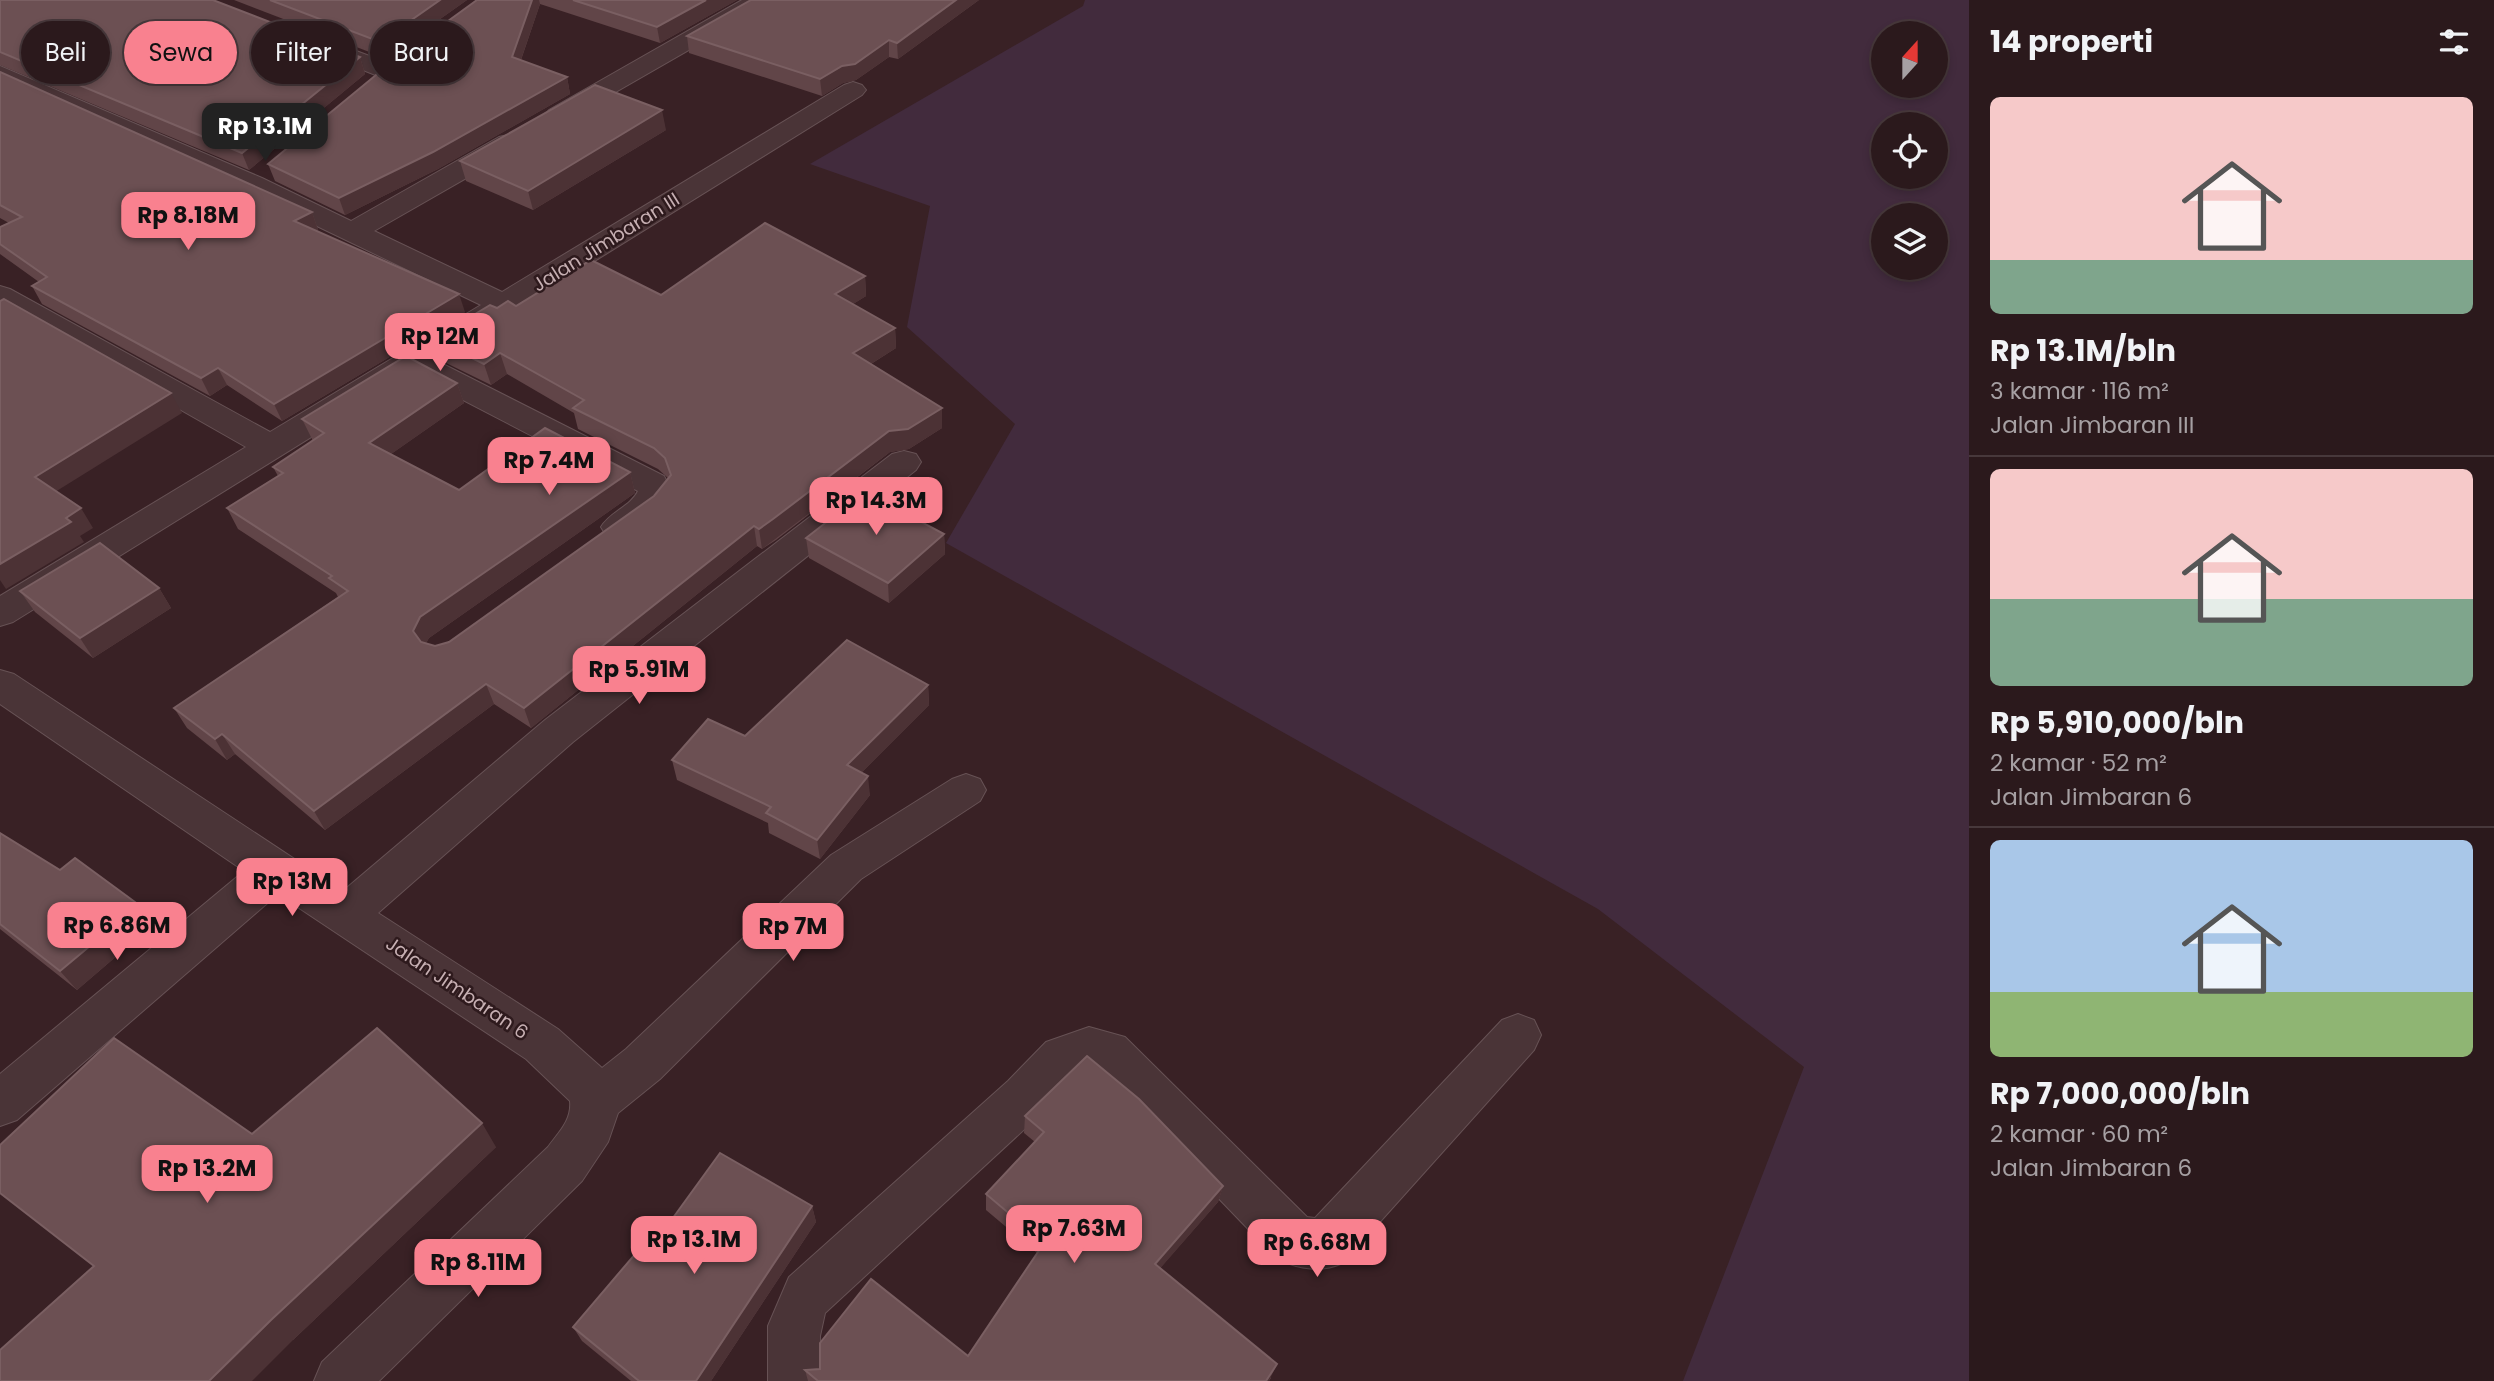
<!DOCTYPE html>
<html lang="id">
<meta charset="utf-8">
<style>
body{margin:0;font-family:Poppins,sans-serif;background:#332225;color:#f1f3f6;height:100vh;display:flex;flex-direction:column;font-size:26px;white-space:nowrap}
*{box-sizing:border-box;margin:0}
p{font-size:23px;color:#a6a0a3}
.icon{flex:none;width:38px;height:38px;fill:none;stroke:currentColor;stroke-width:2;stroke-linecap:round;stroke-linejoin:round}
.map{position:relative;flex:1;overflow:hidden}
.sheet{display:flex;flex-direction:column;background:#2b191c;width:525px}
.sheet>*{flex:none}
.top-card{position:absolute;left:21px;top:21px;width:665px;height:63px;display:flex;gap:14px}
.needle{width:46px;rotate:21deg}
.controls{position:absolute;left:1871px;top:21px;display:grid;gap:14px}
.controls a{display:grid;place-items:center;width:77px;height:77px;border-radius:50%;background:#2b191c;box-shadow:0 4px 10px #0003,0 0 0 2px #47383b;font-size:35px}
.price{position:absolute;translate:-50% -60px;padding:0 16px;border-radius:14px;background:#f9818f;color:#111;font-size:23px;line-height:46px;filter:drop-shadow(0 2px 4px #0008)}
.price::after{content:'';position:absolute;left:50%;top:42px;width:21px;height:16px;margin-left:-10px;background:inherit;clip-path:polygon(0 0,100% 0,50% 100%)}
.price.current{background:#222;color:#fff}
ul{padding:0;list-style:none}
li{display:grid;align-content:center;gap:14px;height:371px;padding:0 21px}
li+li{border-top:2px solid #47383b}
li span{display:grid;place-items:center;height:217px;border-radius:10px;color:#555}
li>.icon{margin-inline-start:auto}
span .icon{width:126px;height:126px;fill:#fffc;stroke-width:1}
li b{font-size:30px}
h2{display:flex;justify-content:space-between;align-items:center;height:84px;padding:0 21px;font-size:30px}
.tag{padding:0 24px;border-radius:32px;background:#2b191c;box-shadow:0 4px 10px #0003,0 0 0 2px #47383b;font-size:24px;line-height:63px}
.tag.current{background:#f9818f;color:#111}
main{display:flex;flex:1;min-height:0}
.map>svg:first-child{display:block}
.green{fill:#422b3d;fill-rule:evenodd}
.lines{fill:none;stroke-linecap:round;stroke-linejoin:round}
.minor-casing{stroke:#675255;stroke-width:2}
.minor{fill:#4a3437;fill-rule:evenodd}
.wall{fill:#614548}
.shaded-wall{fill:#4c3235}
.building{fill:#6c5053;stroke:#7a5f62;stroke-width:2}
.labels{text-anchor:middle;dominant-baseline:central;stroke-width:5;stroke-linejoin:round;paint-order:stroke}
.street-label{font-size:19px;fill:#c6afb2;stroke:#2e1a1d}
</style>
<main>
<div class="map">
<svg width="1969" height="1381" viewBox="0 0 1969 1381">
<rect width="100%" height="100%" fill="#392125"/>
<path class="green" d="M1085,0H1969V1381H1683L1804,1067L1598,909L946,543L1015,424L907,327L930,206L810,164L1083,6ZM1883,33H1936V86H1883ZM1883,124H1936V177H1883ZM1883,215H1936V268H1883Z"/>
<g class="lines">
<defs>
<g id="minor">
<polygon points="742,0 771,0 767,5 567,120 558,123 549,120 545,115 549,110"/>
<polygon points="311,34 396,66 399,71 396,76 387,78 378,76 303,46 299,41 303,36"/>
<path d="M0,66L262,178L351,221L499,137L508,135L517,137L521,143L517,149L374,231L502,292L844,85L853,82L862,85L866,90L862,95L435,360L664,476L673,494C659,516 634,543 606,535L601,527C610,512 631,506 638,491L413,374L13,622L0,626V596L246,447L0,307V286L10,289L270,432L481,305L242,190L0,82Z"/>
<path d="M904,451L916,454L921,462L916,470L573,742L378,913L558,1029L602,1068L626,1049L831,855L952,779L966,774L980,779L986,790L980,801L861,879L660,1079L618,1113L608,1142L582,1181L379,1381H314L322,1362L548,1147C559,1132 572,1120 570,1101L526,1059L278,894L17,1120L0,1126V1074L244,871L0,704V670L14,674L343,891L545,720L892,454Z"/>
<path d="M1518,1014L1534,1020L1541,1035L1534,1050L1343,1263C1320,1273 1300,1269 1277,1259L1096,1071L1089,1069L1079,1073L1042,1113L825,1313L820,1336L822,1381H768V1326L789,1277L1008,1081L1046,1042L1089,1027L1125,1037L1307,1217L1315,1218L1502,1020Z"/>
</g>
</defs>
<use href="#minor" class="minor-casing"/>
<use href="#minor" class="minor"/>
</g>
<g class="wall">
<polygon points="0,0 360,57 365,74 249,170 0,65"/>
<polygon points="234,0 467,0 385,58"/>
<polygon points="477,0 737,0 660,43 540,4 521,60 567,77 570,94 438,169 345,215 275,181 268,164"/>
<polygon points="979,0 898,59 889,57 856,80 843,83 822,96 689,53 687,36"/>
<polygon points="0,72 312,212 318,230 316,231 465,312 282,421 227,385 210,396 42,304 32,286 39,282 0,254 0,227 9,223 0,218"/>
<polygon points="666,130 533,210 466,181 460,161"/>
<polygon points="865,276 866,296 853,304 895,328 896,348 871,364 942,408 942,428 909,449 890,452 776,540 762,549 757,546 531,728 494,704 325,830 235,754 227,760 187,728 174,708 338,597 336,593 238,529 227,508 278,476 273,467 313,441 302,419 457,383 464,403 391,454 459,490 630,472 635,493 429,638 426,643 435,646 449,642 654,496 668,478 658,469 578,429 574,413 507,374 491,385 440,360 434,339 497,308 661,295"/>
<polygon points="944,534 945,554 889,603 809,558 806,538"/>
<polygon points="159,588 171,608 93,658 35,612 20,591"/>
<polygon points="928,685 929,705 862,772 870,795 820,859 769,833 768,823 677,780 672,760 745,736"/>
<polygon points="0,833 60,870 139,905 154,924 77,990 0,929"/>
<polygon points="1025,1116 1223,1186 1218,1202 1160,1268 1271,1378 1269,1381 808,1381 805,1370 968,1356 1037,1253 986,1210 986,1194 1035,1142 1024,1133"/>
<polygon points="252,1134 496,1147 293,1340 94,1266 0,1193 0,1145"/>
<polygon points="812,1206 816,1222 711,1381 631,1381 582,1341 573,1327 670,1222"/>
</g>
<g class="shaded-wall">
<polygon points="440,0 467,0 385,58 380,42"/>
<polygon points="532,0 539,0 540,4 516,74 512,57"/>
<polygon points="706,0 737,0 660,43 657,27"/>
<polygon points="956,0 979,0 898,59 897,43"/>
<polygon points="889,40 889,57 856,80 843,83 822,96 820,79"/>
<polygon points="360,57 365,74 249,170 242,153"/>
<polygon points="567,77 570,94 438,169 345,215 339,198"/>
<polygon points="662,110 666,130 533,210 528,191"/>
<polygon points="312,212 318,230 301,239 294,221"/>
<polygon points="865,276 866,296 837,314 835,294"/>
<polygon points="459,294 465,312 282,421 274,404"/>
<polygon points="895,328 896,348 855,374 853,353"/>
<polygon points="500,353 507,374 491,385 484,364"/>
<polygon points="218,368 227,385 210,396 201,378"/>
<polygon points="457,383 464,403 377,464 369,443"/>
<polygon points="171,393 182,413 47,497 35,477"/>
<polygon points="942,408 942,428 909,449 890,452 762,549 759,529 889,431"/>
<polygon points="630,472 635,493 429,638 422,651 413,631 420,617"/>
<polygon points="81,508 93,528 80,536 84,542 6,589 0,580 0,564 66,518"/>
<polygon points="754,526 757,546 531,728 524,708"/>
<polygon points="944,534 945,554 889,603 888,583"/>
<polygon points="159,588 171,608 93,658 80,638"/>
<polygon points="486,684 494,704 325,830 314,811"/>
<polygon points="928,685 929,705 849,785 847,765"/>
<polygon points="222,734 235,754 227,760 215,739"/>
<polygon points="868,776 870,795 820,859 817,840"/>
<polygon points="139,905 154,924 77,990 60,971"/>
<polygon points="482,1123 496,1147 293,1340 252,1381 209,1381 271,1320"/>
<polygon points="1223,1186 1218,1202 1151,1279 1155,1264"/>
<polygon points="812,1206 816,1222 711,1381 696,1381"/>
<polygon points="1277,1364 1269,1381 1266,1381"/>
</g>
<g class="building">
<polygon points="0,0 213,0 360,57 242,153 0,52"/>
<polygon points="270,0 440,0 380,42"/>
<polygon points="477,0 532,0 512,57 567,77 433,152 339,198 268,164 393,61"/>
<polygon points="573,0 706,0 657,27"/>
<polygon points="751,0 956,0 897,43 889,40 855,64 842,66 820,79 687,36"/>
<polygon points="0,72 312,212 294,221 459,294 274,404 218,368 201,378 32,286 47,277 0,244 0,227 22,217 0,205"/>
<polygon points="595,85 662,110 528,191 460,161"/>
<polygon points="765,223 865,276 835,294 895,328 853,353 942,408 908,429 889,431 773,519 759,529 754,526 524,708 486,684 314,811 222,734 215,739 174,708 348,591 329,578 332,576 227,508 283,473 273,467 324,433 302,419 406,356 457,383 369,443 459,490 545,428 630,472 420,617 413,631 421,642 435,646 449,642 654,496 671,475 665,458 654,448 573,408 584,400 500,353 484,364 434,339 490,305 497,308 508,301 516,306 591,260 661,295"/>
<polygon points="4,299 171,393 35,477 81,508 66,518 71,522 0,564 0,301"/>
<polygon points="865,492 944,534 888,583 806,538"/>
<polygon points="100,543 159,588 80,638 20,591"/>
<polygon points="847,640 928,685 847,765 868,776 817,840 766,813 771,807 672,760 708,719 745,736"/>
<polygon points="0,833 60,870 75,858 139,905 60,971 0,924"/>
<polygon points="377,1028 482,1123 271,1320 209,1381 0,1381 0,1350 94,1266 0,1193 0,1145 114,1038 252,1134"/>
<polygon points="1087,1056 1139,1099 1223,1186 1155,1264 1277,1364 1266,1381 818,1381 805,1370 820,1369 820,1343 871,1279 968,1356 1044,1243 986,1194 1044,1132 1025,1116"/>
<polygon points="720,1153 812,1206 696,1381 639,1381 573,1327 665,1219 670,1222"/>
</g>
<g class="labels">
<g class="street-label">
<text transform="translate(606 242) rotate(-32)">Jalan Jimbaran III</text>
<text transform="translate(457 988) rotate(34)">Jalan Jimbaran 6</text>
</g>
</g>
</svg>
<div class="controls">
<a><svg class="needle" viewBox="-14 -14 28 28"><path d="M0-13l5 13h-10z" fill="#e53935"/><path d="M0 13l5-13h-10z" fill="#a6a0a3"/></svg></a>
<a><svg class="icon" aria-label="locate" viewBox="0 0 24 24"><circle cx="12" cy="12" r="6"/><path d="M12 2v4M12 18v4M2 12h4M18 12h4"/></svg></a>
<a><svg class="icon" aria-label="layers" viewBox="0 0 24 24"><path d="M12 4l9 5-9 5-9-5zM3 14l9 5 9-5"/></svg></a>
</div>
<b class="price current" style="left:265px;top:163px">Rp 13.1M</b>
<b class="price" style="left:188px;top:252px">Rp 8.18M</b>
<b class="price" style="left:440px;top:373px">Rp 12M</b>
<b class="price" style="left:549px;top:497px">Rp 7.4M</b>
<b class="price" style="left:876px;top:537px">Rp 14.3M</b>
<b class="price" style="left:639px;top:706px">Rp 5.91M</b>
<b class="price" style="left:292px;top:918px">Rp 13M</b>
<b class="price" style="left:117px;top:962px">Rp 6.86M</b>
<b class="price" style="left:793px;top:963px">Rp 7M</b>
<b class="price" style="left:207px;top:1205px">Rp 13.2M</b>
<b class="price" style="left:1074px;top:1265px">Rp 7.63M</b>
<b class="price" style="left:694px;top:1276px">Rp 13.1M</b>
<b class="price" style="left:1317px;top:1279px">Rp 6.68M</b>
<b class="price" style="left:478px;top:1299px">Rp 8.11M</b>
<div class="top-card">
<a class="tag">Beli</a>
<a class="tag current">Sewa</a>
<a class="tag">Filter</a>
<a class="tag">Baru</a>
</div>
</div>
<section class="sheet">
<h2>14 properti<svg class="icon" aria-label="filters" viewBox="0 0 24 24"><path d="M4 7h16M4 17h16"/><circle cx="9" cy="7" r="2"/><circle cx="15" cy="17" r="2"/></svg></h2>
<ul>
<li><span style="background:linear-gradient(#f6c9c9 75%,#7fa58c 0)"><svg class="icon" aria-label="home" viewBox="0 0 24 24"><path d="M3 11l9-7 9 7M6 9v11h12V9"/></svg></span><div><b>Rp 13.1M/bln</b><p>3 kamar · 116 m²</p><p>Jalan Jimbaran III</p></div></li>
<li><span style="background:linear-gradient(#f6c9c9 60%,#7fa58c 0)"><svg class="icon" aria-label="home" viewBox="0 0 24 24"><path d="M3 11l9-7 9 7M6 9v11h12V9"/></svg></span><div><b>Rp 5,910,000/bln</b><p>2 kamar · 52 m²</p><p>Jalan Jimbaran 6</p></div></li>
<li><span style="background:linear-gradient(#a9c7e8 70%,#8fb573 0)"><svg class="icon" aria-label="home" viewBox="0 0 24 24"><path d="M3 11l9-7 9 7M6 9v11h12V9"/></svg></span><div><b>Rp 7,000,000/bln</b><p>2 kamar · 60 m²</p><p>Jalan Jimbaran 6</p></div></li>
</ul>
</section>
</main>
